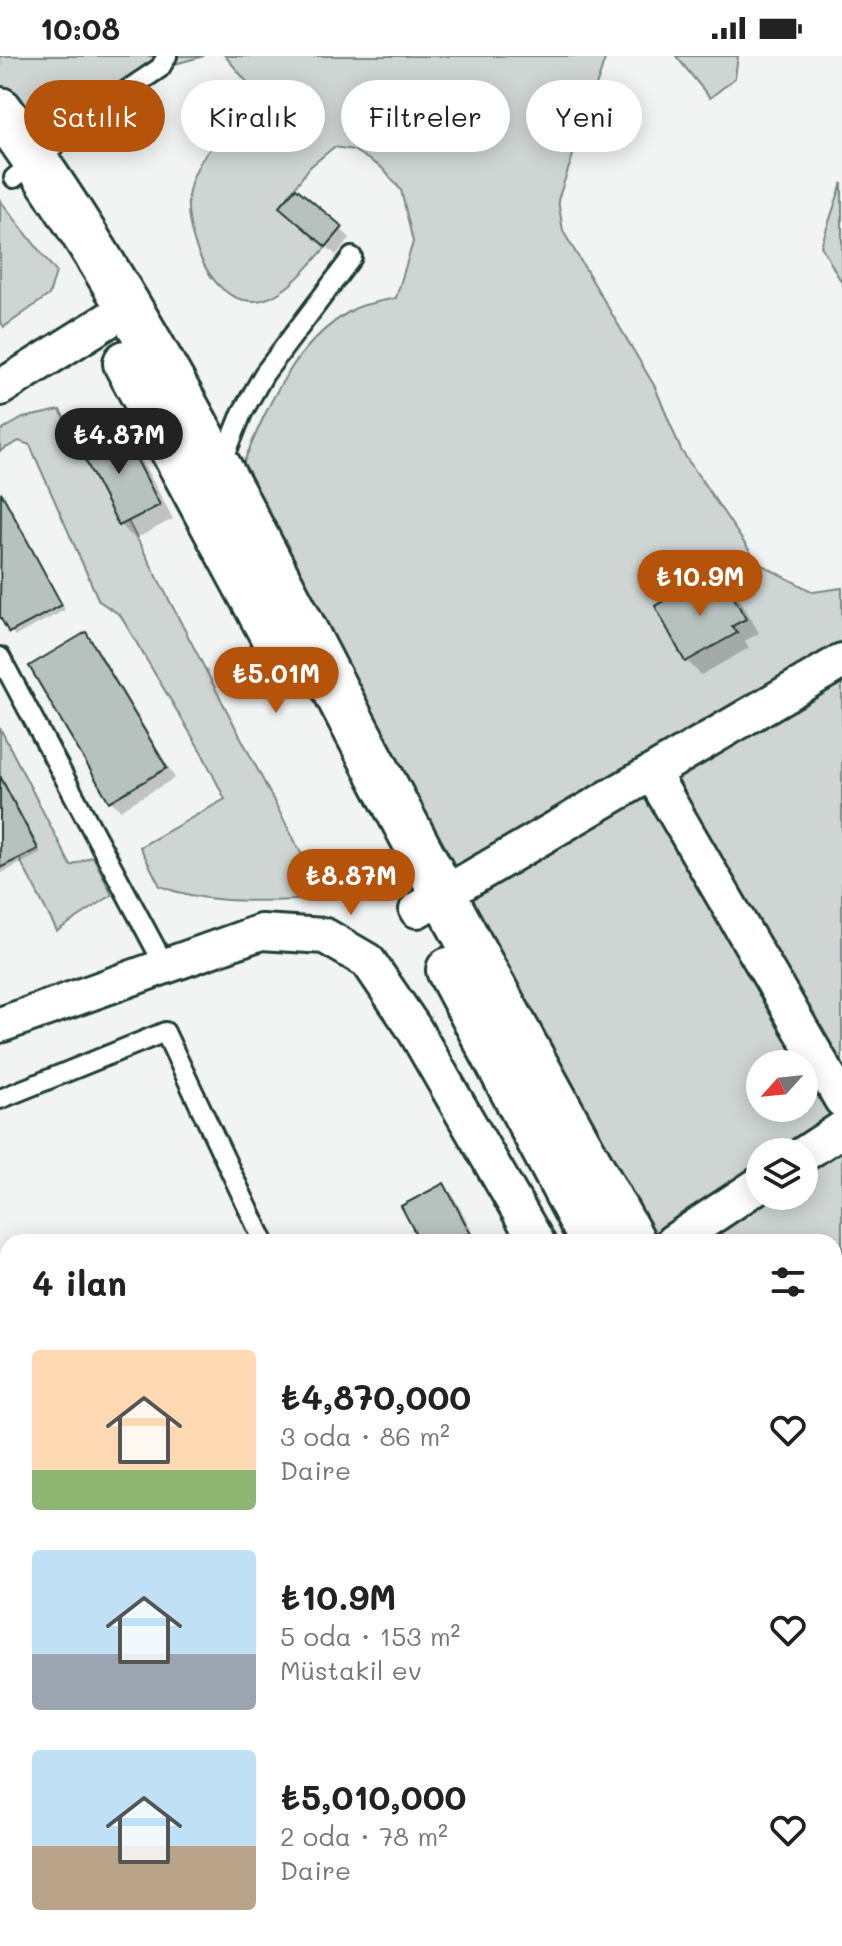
<!DOCTYPE html>
<html lang="tr">
<meta charset="utf-8">
<style>
body{margin:0;font-family:Mali,sans-serif;background:#f2f2f2;color:#222;height:100vh;display:flex;flex-direction:column;font-size:30px;white-space:nowrap}
*{box-sizing:border-box;margin:0}
p{font-size:26px;color:#767676}
.icon{flex:none;width:44px;height:44px;fill:none;stroke:currentColor;stroke-width:2;stroke-linecap:round;stroke-linejoin:round}
.map{position:relative;flex:1;overflow:hidden}
.side{position:absolute;left:0px;top:1178px;width:842px;height:712px;display:flex;flex-direction:column;background:#fff;border-radius:24px 24px 0 0;box-shadow:0 4px 20px #0003}
.side>*{flex:none}
.hud{position:absolute;left:24px;top:24px;width:794px;height:72px;display:flex;gap:16px}
.needle{width:52px;rotate:243deg}
.fabs{position:absolute;left:746px;top:994px;display:grid;gap:16px}
.fabs a{display:grid;place-items:center;width:72px;height:72px;border-radius:50%;background:#fff;box-shadow:0 4px 20px #0003;font-size:40px}
.price{position:absolute;translate:-50% -68px;padding:0 18px;border-radius:28px;background:#b45309;color:#fff;font-size:26px;line-height:52px;filter:drop-shadow(0 2px 4px #0008)}
.price::after{content:'';position:absolute;left:50%;top:48px;width:24px;height:18px;margin-left:-12px;background:inherit;clip-path:polygon(0 0,100% 0,50% 100%)}
.price.active{background:#222;color:#fff}
ul{padding:0;list-style:none}
li{display:flex;align-items:center;gap:24px;height:200px;padding:0 32px}
li span{display:grid;place-items:center;flex:none;width:224px;height:160px;border-radius:8px;color:#555}
li>.icon{margin-inline-start:auto}
span .icon{width:96px;height:96px;fill:#fffc;stroke-width:1}
li b{font-size:34px}
h2{display:flex;justify-content:space-between;align-items:center;height:96px;padding:0 32px;font-size:34px}
.tag{padding:0 28px;border-radius:36px;background:#fff;box-shadow:0 4px 20px #0003;font-size:28px;line-height:72px}
.tag.active{background:#b45309;color:#fff}
.status{display:flex;justify-content:space-between;align-items:center;height:56px;padding:0 40px;background:#fff;direction:ltr}
.status svg{height:22px;fill:currentColor}
.map>svg:first-child{display:block}
.green{fill:#ced5d3;stroke:#768984;stroke-width:2;fill-rule:evenodd}
.shadow{fill:#0003}
.building{fill:#b7c1bd;stroke:#1f3d34;stroke-width:2}
.lines{fill:none;stroke-linecap:round;stroke-linejoin:round}
.service-casing{stroke:#1f3d34;stroke-width:24}
.minor-casing{stroke:#1f3d34;stroke-width:40}
.secondary-casing{stroke:#1f3d34;stroke-width:50}
.service{stroke:#fff;stroke-width:18}
.minor{stroke:#fff;stroke-width:34}
.secondary{stroke:#fff;stroke-width:44}
</style>
<div class="status"><b>10:08</b><svg viewBox="0 0 49 12"><path d="M0 12V9h3v3zM5 12V6h3v6zM10 12V3h3v9zM15 12V0h3v12zM26 1h20v11H26zM47 4h2v5h-2z"/></svg></div>
<div class="map">
<svg width="842" height="1890" viewBox="0 0 842 1890">
<rect width="100%" height="100%" fill="#f2f3f3"/>
<filter id="ink" filterUnits="userSpaceOnUse"><feTurbulence type="fractalNoise" baseFrequency=".0125" numOctaves="2"/><feDisplacementMap in="SourceGraphic" scale="16" xChannelSelector="R" yChannelSelector="G"/><feConvolveMatrix kernelMatrix="1 2 1 2 8 2 1 2 1" color-interpolation-filters="sRGB"/></filter>
<g filter="url(#ink)">
<g class="green">
<polygon points="0,0 204,0 160,12 44,98 0,49"/>
<path d="M225,0H606L558,144L563,175L655,331L681,394L758,507L813,536L842,532V1554L834,1541V1186H633L237,422C264,359 290,288 354,253C366,247 383,245 396,242L413,186L401,134L382,112L353,94L334,91L310,111L280,151L326,191C308,211 283,244 254,245C208,247 182,171 189,135C195,105 215,85 237,67L246,71L269,52ZM760,1008H804V1052H760ZM760,1096H804V1140H760Z"/>
<polygon points="676,0 738,0 735,22 710,42"/>
<polygon points="842,127 842,227 821,190"/>
<polygon points="0,144 56,216 49,239 4,271 0,265"/>
<path d="M60,354L119,470L128,465L325,843C270,844 212,851 160,830L140,791L225,743L202,697L120,559L99,545L30,389L19,385L0,395V375L23,362Z"/>
<polygon points="0,672 71,810 93,800 112,839 57,875 19,802 38,792 0,720"/>
<polygon points="273,1882 371,1882 376,1890 277,1890"/>
</g>
<g class="shadow">
<polygon points="291,160 341,173 350,182 336,199"/>
<polygon points="119,372 132,386 173,463 135,483 121,469"/>
<polygon points="0,439 5,443 65,554 15,580 0,557"/>
<polygon points="706,524 718,536 727,531 741,545 759,577 745,585 749,592 701,619 687,605"/>
<polygon points="86,578 95,588 175,722 120,754 111,745 31,610"/>
<polygon points="0,719 41,797 0,818"/>
<polygon points="443,1129 453,1139 478,1186 423,1186"/>
</g>
<g class="building">
<polygon points="296,132 343,171 326,191 279,151"/>
<polygon points="119,369 160,449 119,470 78,390"/>
<polygon points="1,436 62,549 9,577 0,561"/>
<polygon points="706,521 714,536 727,529 746,563 732,570 737,577 685,606 655,550"/>
<polygon points="86,576 167,712 109,746 29,610"/>
<polygon points="0,720 38,793 0,812"/>
<polygon points="444,1127 473,1182 465,1186 420,1186 401,1150"/>
<polygon points="663,1882 811,1882 816,1890 668,1890"/>
</g>
<g class="lines">
<defs>
<g id="service">
<polyline points="14,122 99,53 160,12 167,0"/>
<polyline points="222,407 242,357 264,318 352,201"/>
<polyline points="0,601 165,910"/>
<polyline points="0,1043 165,976 264,1186"/>
<polyline points="0,1290 8,1304"/>
<polyline points="260,1882 264,1890"/>
<polyline points="385,1882 390,1890"/>
<polyline points="585,1882 590,1890"/>
</g>
<g id="minor">
<polyline points="0,332 129,251"/>
<polyline points="652,717 842,1044"/>
<polyline points="417,854 842,605"/>
<polyline points="0,969 261,876 325,880 368,905 413,971 537,1186"/>
<polyline points="804,1098 842,1073"/>
<polyline points="673,1186 760,1128"/>
<polyline points="0,1539 8,1555"/>
<polyline points="0,1682 8,1674"/>
</g>
<g id="secondary">
<path d="M0,54C138,244 243,456 351,664C442,839 537,1013 633,1186"/>
<polyline points="126,307 279,591"/>
<polyline points="449,914 593,1186"/>
<polyline points="834,1541 842,1554"/>
<polyline points="834,1612 842,1627"/>
</g>
</defs>
<use href="#service" class="service-casing"/>
<use href="#minor" class="minor-casing"/>
<use href="#secondary" class="secondary-casing"/>
<use href="#service" class="service"/>
<use href="#minor" class="minor"/>
<use href="#secondary" class="secondary"/>
</g>
</g>
</svg>
<div class="fabs">
<a><svg class="needle" viewBox="-14 -14 28 28"><path d="M0-13l5 13h-10z" fill="#e53935"/><path d="M0 13l5-13h-10z" fill="#767676"/></svg></a>
<a><svg class="icon" aria-label="layers" viewBox="0 0 24 24"><path d="M12 4l9 5-9 5-9-5zM3 14l9 5 9-5"/></svg></a>
</div>
<b class="price active" style="left:119px;top:420px">₺4.87M</b>
<b class="price" style="left:700px;top:562px">₺10.9M</b>
<b class="price" style="left:276px;top:659px">₺5.01M</b>
<b class="price" style="left:351px;top:861px">₺8.87M</b>
<div class="hud">
<a class="tag active">Satılık</a>
<a class="tag">Kiralık</a>
<a class="tag">Filtreler</a>
<a class="tag">Yeni</a>
</div>
<section class="side">
<h2>4 ilan<svg class="icon" aria-label="filters" viewBox="0 0 24 24"><path d="M4 7h16M4 17h16"/><circle cx="9" cy="7" r="2"/><circle cx="15" cy="17" r="2"/></svg></h2>
<ul>
<li><span style="background:linear-gradient(#ffd9b3 75%,#8fb573 0)"><svg class="icon" aria-label="home" viewBox="0 0 24 24"><path d="M3 11l9-7 9 7M6 9v11h12V9"/></svg></span><div><b>₺4,870,000</b><p>3 oda · 86 m²</p><p>Daire</p></div><svg class="icon" aria-label="heart" viewBox="0 0 24 24"><path d="M12 20l-8-8c-3-5 5-10 8-4 3-6 11-1 8 4z"/></svg></li>
<li><span style="background:linear-gradient(#bfe0f5 65%,#9aa5b1 0)"><svg class="icon" aria-label="home" viewBox="0 0 24 24"><path d="M3 11l9-7 9 7M6 9v11h12V9"/></svg></span><div><b>₺10.9M</b><p>5 oda · 153 m²</p><p>Müstakil ev</p></div><svg class="icon" aria-label="heart" viewBox="0 0 24 24"><path d="M12 20l-8-8c-3-5 5-10 8-4 3-6 11-1 8 4z"/></svg></li>
<li><span style="background:linear-gradient(#bfe0f5 60%,#b9a48a 0)"><svg class="icon" aria-label="home" viewBox="0 0 24 24"><path d="M3 11l9-7 9 7M6 9v11h12V9"/></svg></span><div><b>₺5,010,000</b><p>2 oda · 78 m²</p><p>Daire</p></div><svg class="icon" aria-label="heart" viewBox="0 0 24 24"><path d="M12 20l-8-8c-3-5 5-10 8-4 3-6 11-1 8 4z"/></svg></li>
</ul>
</section>
</div>
